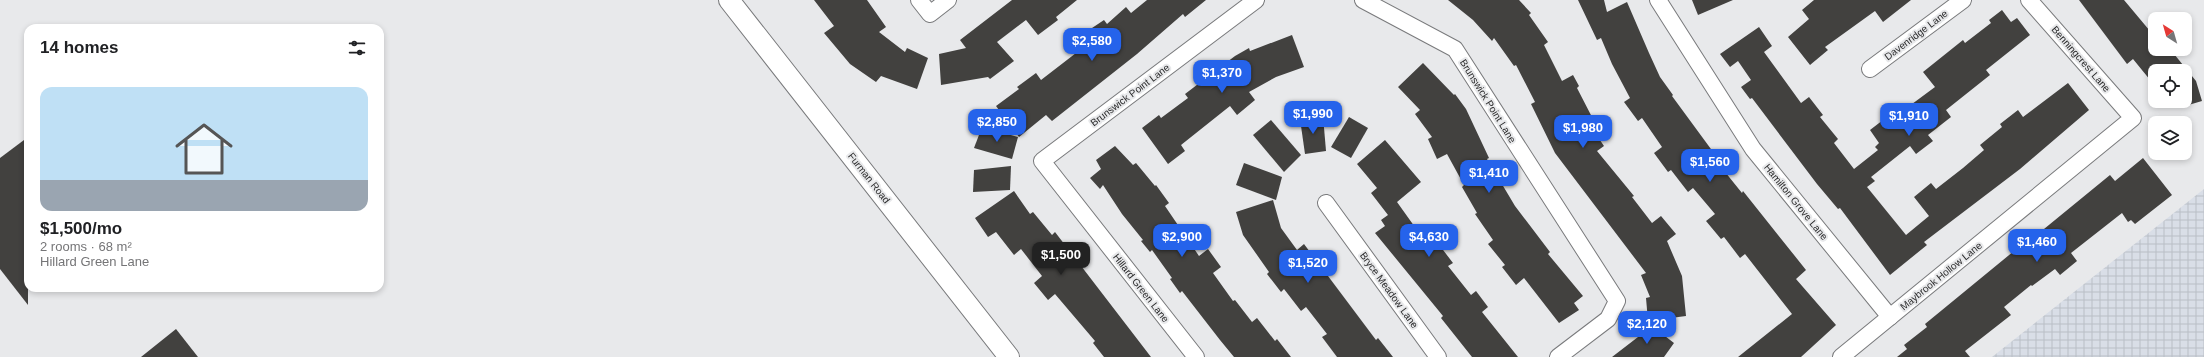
<!DOCTYPE html>
<meta charset="utf-8">
<style>
body{margin:0;font-family:Helvetica,sans-serif;background:#f2f2f2;color:#202124;height:100vh;display:flex;flex-direction:column;font-size:15px;white-space:nowrap}
*{box-sizing:border-box;margin:0}
p{font-size:13px;color:#757577}
.icon{flex:none;width:22px;height:22px;fill:none;stroke:currentColor;stroke-width:2;stroke-linecap:round;stroke-linejoin:round}
.map{position:relative;flex:1;overflow:hidden}
.drawer{position:absolute;left:24px;top:24px;width:360px;height:268px;display:flex;flex-direction:column;background:#fff;border-radius:12px;box-shadow:0 2px 6px #0003}
.drawer>*{flex:none}
.needle{width:26px;rotate:323deg}
.fabs{position:absolute;left:2148px;top:12px;display:grid;gap:8px}
.fabs a{display:grid;place-items:center;width:44px;height:44px;border-radius:8px;background:#fff;box-shadow:0 2px 6px #0003;font-size:20px}
.price{position:absolute;translate:-50% -34px;padding:0 9px;border-radius:8px;background:#2563eb;color:#fff;font-size:13px;line-height:26px;filter:drop-shadow(0 1px 2px #0008)}
.price::after{content:'';position:absolute;left:50%;top:24px;width:12px;height:9px;margin-left:-6px;background:inherit;clip-path:polygon(0 0,100% 0,50% 100%)}
.price.active{background:#222;color:#fff}
ul{padding:0;list-style:none}
li{display:grid;align-content:center;gap:8px;height:212px;padding:0 16px}
li+li{border-top:1px solid #e0e0e0}
li span{display:grid;place-items:center;height:124px;border-radius:12px;color:#555}
li>.icon{margin-inline-start:auto}
span .icon{width:72px;height:72px;fill:#fffc;stroke-width:1}
li b{font-size:17px}
h2{display:flex;justify-content:space-between;align-items:center;height:48px;padding:0 16px;font-size:17px}
.map>svg:first-child{display:block}
.industrial{fill:url(#industrial-grid)}
.building{fill:#42413f}
.lines{fill:none;stroke-linecap:round;stroke-linejoin:round}
.minor-casing{stroke:#797a7c;stroke-width:18}
.tertiary-casing{stroke:#797a7c;stroke-width:22}
.minor{stroke:#fff;stroke-width:16}
.tertiary{stroke:#fff;stroke-width:20}
.labels{text-anchor:middle;dominant-baseline:central;stroke-width:4;stroke-linejoin:round;paint-order:stroke}
.street-label{font-size:10px;fill:#2b2b2c;stroke:#e8e9eb}
</style>
<div class="map">
<svg width="2204" height="357" viewBox="0 0 2204 357">
<defs>
<pattern id="industrial-grid" width="8" height="8" patternUnits="userSpaceOnUse"><rect width="8" height="8" fill="#d9dee7"/><path d="M0 4h8M4 0v8" fill="none" stroke="#babfc6"/></pattern>
</defs>
<rect width="100%" height="100%" fill="#e8e9eb"/>
<polygon class="industrial" points="2204,189 2204,357 1992,357"/>
<g class="building">
<polygon points="814,0 867,0 886,27 879,32 905,52 907,48 928,58 917,89 881,76 876,82 850,64 824,33 834,26"/>
<polygon points="1012,0 1077,0 1056,17 1058,20 1038,35 1026,20 997,42 1014,61 990,79 988,77 941,85 939,54 966,48 960,40"/>
<polygon points="1147,0 1206,0 1185,17 1183,14 1137,54 1052,121 1046,115 1019,137 996,106 1019,89 1017,87 1036,73 1041,80 1089,43 1083,34 1104,20 1107,24 1126,7 1131,13"/>
<polygon points="1448,0 1519,0 1531,13 1529,15 1548,42 1544,45 1562,81 1573,75 1579,86 1577,88 1594,121 1589,124 1604,146 1597,151 1634,196 1632,197 1652,223 1661,216 1676,234 1667,241 1682,276 1686,316 1648,321 1646,298 1650,297 1641,275 1646,273 1555,153 1531,104 1535,102 1516,65 1514,66 1494,38 1492,41 1473,20"/>
<polygon points="1578,0 1604,0 1607,12 1627,2 1649,53 1660,77 1673,95 1672,96 1719,160 1717,162 1742,193 1743,191 1806,270 1796,279 1836,325 1801,357 1738,357 1792,314 1745,254 1740,258 1724,237 1721,239 1706,221 1715,214 1693,188 1688,192 1671,170 1668,172 1654,153 1662,147 1642,118 1638,121 1624,102 1630,98 1612,64 1601,38 1597,40"/>
<polygon points="1692,0 1733,0 1698,15"/>
<polygon points="1814,0 1911,0 1883,22 1875,11 1825,47 1828,50 1810,65 1788,37 1809,19 1802,10"/>
<polygon points="2079,0 2124,0 2155,37 2155,49 2170,49 2196,81 2202,101 2185,106 2185,71 2155,71 2155,86 2133,59 2127,64"/>
<polygon points="2002,10 2011,22 2017,18 2030,35 1986,70 1990,75 1946,110 1951,117 1928,135 1933,141 1916,154 1910,146 1871,177 1875,181 1867,187 1906,235 1929,216 1914,197 1931,183 1936,189 1963,168 1984,150 1980,145 2002,127 2000,124 2018,110 2023,117 2068,83 2089,110 2020,169 1924,242 1927,245 1890,275 1840,208 1838,209 1817,184 1752,98 1750,99 1741,87 1751,80 1738,61 1730,67 1720,54 1759,27 1772,46 1764,52 1801,103 1809,97 1823,115 1820,117 1838,139 1834,143 1854,169 1878,150 1875,147 1879,143 1870,130 1883,120 1885,124 1935,87 1923,72 1963,40 1965,43 1991,23 1989,20"/>
<polygon points="1292,35 1304,67 1276,77 1249,92 1255,100 1237,115 1230,106 1181,145 1185,151 1168,164 1142,128 1159,115 1161,118 1188,98 1185,94 1235,56 1249,48 1250,51"/>
<polygon points="1423,63 1454,95 1455,94 1466,109 1489,158 1487,159 1515,206 1550,252 1548,254 1583,296 1574,303 1579,310 1559,323 1524,278 1516,285 1502,267 1505,265 1488,244 1493,240 1475,214 1477,213 1462,187 1464,185 1447,154 1437,159 1428,139 1432,137 1415,114 1420,110 1398,87"/>
<polygon points="1323,116 1326,151 1305,154 1300,119"/>
<polygon points="1349,117 1368,128 1351,158 1331,147"/>
<polygon points="1271,120 1301,155 1284,172 1253,135"/>
<polygon points="982,127 1018,137 1012,159 974,148"/>
<polygon points="28,137 28,305 0,269 0,158"/>
<polygon points="1385,140 1421,182 1397,202 1417,230 1419,229 1435,250 1440,246 1453,263 1448,266 1471,295 1476,291 1488,307 1482,312 1518,357 1472,357 1441,318 1443,316 1375,233 1385,226 1381,220 1388,215 1371,193 1377,188 1357,164"/>
<polygon points="1115,146 1133,165 1136,163 1155,186 1156,185 1169,203 1165,206 1199,256 1208,249 1221,267 1213,273 1233,301 1235,300 1252,322 1257,318 1275,341 1277,339 1291,357 1234,357 1220,340 1182,291 1180,293 1170,279 1172,278 1152,250 1150,252 1141,241 1143,240 1122,214 1103,185 1100,189 1090,178 1101,169 1096,160"/>
<polygon points="2143,158 2172,195 2135,224 2131,220 2128,222 2122,213 2071,253 2077,261 2060,275 2055,269 2032,286 2031,285 2004,307 2011,315 1965,351 1970,357 1897,357 1907,349 1904,345 1927,327 1925,324 2014,251 2013,250 2044,229 2110,175 2115,181"/>
<polygon points="1244,163 1282,177 1276,200 1236,185"/>
<polygon points="1011,166 1010,190 973,192 974,170"/>
<polygon points="1014,191 1030,214 1033,212 1052,235 1055,232 1151,357 1104,357 1093,343 1095,341 1055,294 1048,300 1034,283 1042,276 1021,249 1014,255 996,232 988,237 975,218"/>
<polygon points="1273,200 1281,228 1297,250 1304,244 1376,340 1378,338 1393,357 1337,357 1322,337 1327,334 1306,307 1301,311 1284,289 1281,292 1267,274 1269,272 1243,235 1236,212"/>
<polygon points="1648,323 1674,343 1664,357 1612,357 1638,337"/>
<polygon points="176,329 198,357 141,357"/>
</g>
<g class="lines">
<defs>
<g id="minor">
<polyline points="919,0 930,14 948,0"/>
<polyline points="1363,0 1455,49 1617,301 1608,319 1558,357"/>
<polyline points="1658,0 1753,149 1890,317"/>
<polyline points="1870,69 1963,0"/>
<polyline points="1326,203 1438,357"/>
<polyline points="1196,357 1042,161 1256,0"/>
<polyline points="1841,357 2133,118 2029,0"/>
</g>
<polyline id="tertiary" points="729,0 1009,357"/>
</defs>
<use href="#minor" class="minor-casing"/>
<use href="#tertiary" class="tertiary-casing"/>
<use href="#minor" class="minor"/>
<use href="#tertiary" class="tertiary"/>
</g>
<g class="labels">
<g class="street-label">
<text transform="translate(1916 35) rotate(-37)">Davenridge Lane</text>
<text transform="translate(2081 59) rotate(49)">Benningcrest Lane</text>
<text transform="translate(1130 95) rotate(-37)">Brunswick Point Lane</text>
<text transform="translate(1488 101) rotate(58)">Brunswick Point Lane</text>
<text transform="translate(869 178) rotate(52)">Furman Road</text>
<text transform="translate(1796 202) rotate(51)">Hamilton Grove Lane</text>
<text transform="translate(1941 276) rotate(-39)">Maybrook Hollow Lane</text>
<text transform="translate(1141 288) rotate(52)">Hillard Green Lane</text>
<text transform="translate(1389 290) rotate(54)">Bryce Meadow Lane</text>
</g>
</g>
</svg>
<div class="fabs">
<a><svg class="needle" viewBox="-14 -14 28 28"><path d="M0-13l5 13h-10z" fill="#e53935"/><path d="M0 13l5-13h-10z" fill="#757577"/></svg></a>
<a><svg class="icon" aria-label="locate" viewBox="0 0 24 24"><circle cx="12" cy="12" r="6"/><path d="M12 2v4M12 18v4M2 12h4M18 12h4"/></svg></a>
<a><svg class="icon" aria-label="layers" viewBox="0 0 24 24"><path d="M12 4l9 5-9 5-9-5zM3 14l9 5 9-5"/></svg></a>
</div>
<b class="price" style="left:1092px;top:62px">$2,580</b>
<b class="price" style="left:1222px;top:94px">$1,370</b>
<b class="price" style="left:1313px;top:135px">$1,990</b>
<b class="price" style="left:1909px;top:137px">$1,910</b>
<b class="price" style="left:997px;top:143px">$2,850</b>
<b class="price" style="left:1583px;top:149px">$1,980</b>
<b class="price" style="left:1710px;top:183px">$1,560</b>
<b class="price" style="left:1489px;top:194px">$1,410</b>
<b class="price" style="left:1182px;top:258px">$2,900</b>
<b class="price" style="left:1429px;top:258px">$4,630</b>
<b class="price" style="left:2037px;top:263px">$1,460</b>
<b class="price active" style="left:1061px;top:276px">$1,500</b>
<b class="price" style="left:1308px;top:284px">$1,520</b>
<b class="price" style="left:1647px;top:345px">$2,120</b>
<section class="drawer">
<h2>14 homes<svg class="icon" aria-label="filters" viewBox="0 0 24 24"><path d="M4 7h16M4 17h16"/><circle cx="9" cy="7" r="2"/><circle cx="15" cy="17" r="2"/></svg></h2>
<ul>
<li><span style="background:linear-gradient(#bfe0f5 75%,#9aa5b1 0)"><svg class="icon" aria-label="home" viewBox="0 0 24 24"><path d="M3 11l9-7 9 7M6 9v11h12V9"/></svg></span><div><b>$1,500/mo</b><p>2 rooms · 68 m²</p><p>Hillard Green Lane</p></div></li>
</ul>
</section>
</div>
